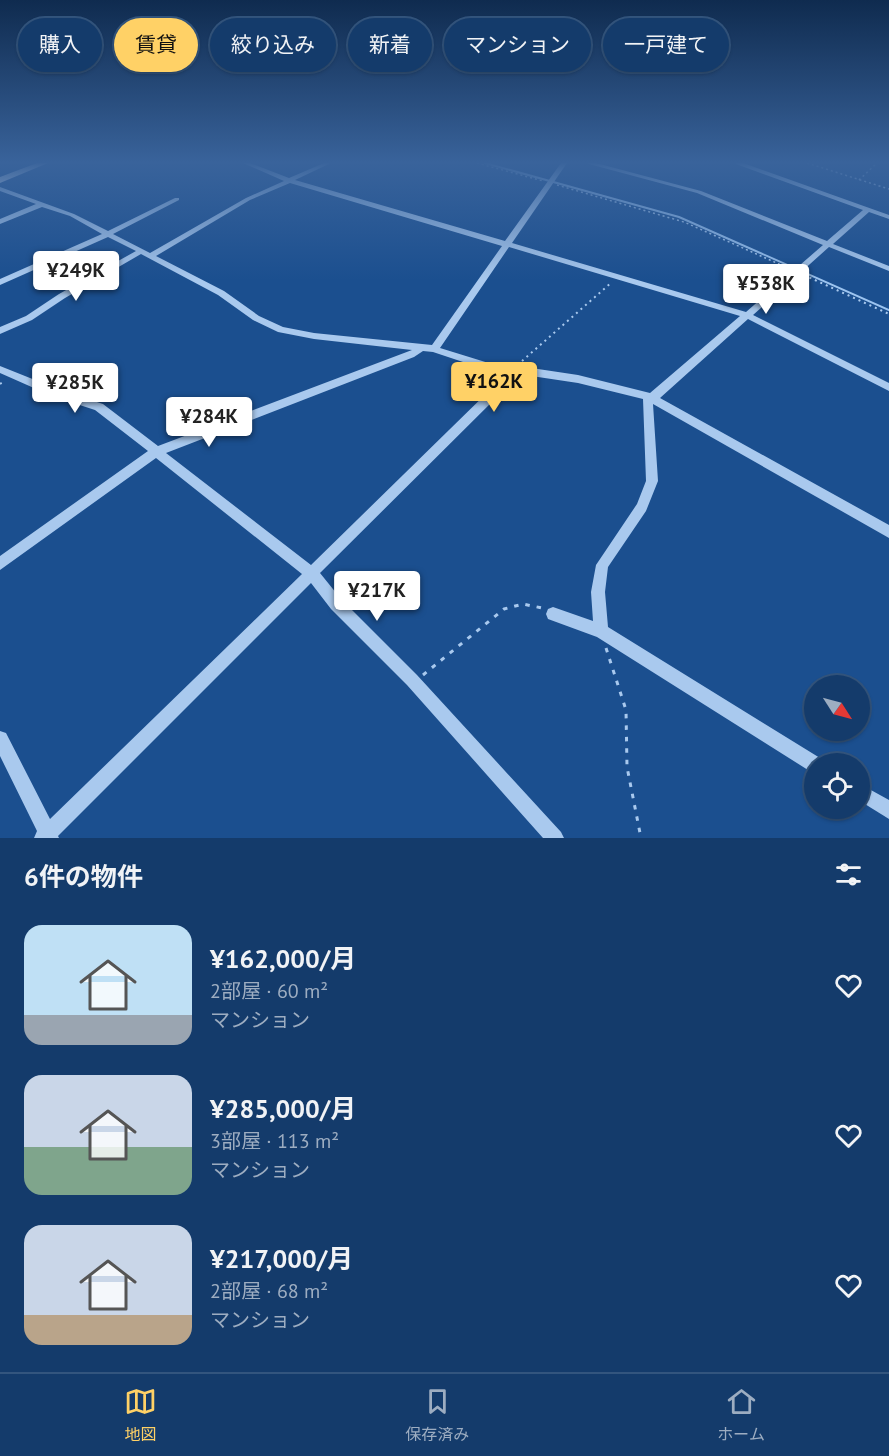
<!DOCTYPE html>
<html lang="ja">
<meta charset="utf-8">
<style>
body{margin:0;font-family:"PT Sans","Noto Sans JP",sans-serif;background:#1d4271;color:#f1f3f6;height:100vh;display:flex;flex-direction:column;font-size:22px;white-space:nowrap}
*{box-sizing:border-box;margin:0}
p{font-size:20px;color:#9dadc1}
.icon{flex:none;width:33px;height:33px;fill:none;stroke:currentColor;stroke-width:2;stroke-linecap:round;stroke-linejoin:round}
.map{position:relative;height:838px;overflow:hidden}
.panel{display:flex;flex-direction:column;background:#143b6b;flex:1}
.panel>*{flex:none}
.hud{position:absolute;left:18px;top:18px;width:854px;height:54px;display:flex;gap:12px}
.needle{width:39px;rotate:126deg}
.controls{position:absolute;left:804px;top:675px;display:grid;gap:12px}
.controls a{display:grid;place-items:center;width:66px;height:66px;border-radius:50%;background:#143b6b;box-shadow:0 2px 4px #0004,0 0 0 2px #33557e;font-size:30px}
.price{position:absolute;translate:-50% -51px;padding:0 14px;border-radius:6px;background:#fff;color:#222;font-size:20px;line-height:39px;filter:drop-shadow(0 2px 3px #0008)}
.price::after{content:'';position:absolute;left:50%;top:36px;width:18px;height:14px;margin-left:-9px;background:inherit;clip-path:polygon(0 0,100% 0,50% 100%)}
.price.active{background:#ffd166;color:#111}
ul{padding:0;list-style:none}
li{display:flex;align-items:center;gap:18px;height:150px;padding:0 24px}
li span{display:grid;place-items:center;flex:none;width:168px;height:120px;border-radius:18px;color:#555}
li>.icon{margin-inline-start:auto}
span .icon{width:72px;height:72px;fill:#fffc;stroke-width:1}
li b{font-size:26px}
h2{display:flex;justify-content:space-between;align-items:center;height:72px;padding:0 24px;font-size:26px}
.pill{padding:0 21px;border-radius:27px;background:#143b6b;box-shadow:0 2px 4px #0004,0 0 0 2px #33557e;font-size:21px;line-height:54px}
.pill.active{background:#ffd166;color:#111}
.tab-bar{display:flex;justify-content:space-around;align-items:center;height:84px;border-top:2px solid #33557e;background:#143b6b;font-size:16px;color:#9dadc1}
.tab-bar a{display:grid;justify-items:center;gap:3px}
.tab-bar .active{color:#ffd166}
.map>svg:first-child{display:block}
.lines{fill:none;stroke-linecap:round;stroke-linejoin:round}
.stream{stroke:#9cc4f0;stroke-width:2}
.path-far2{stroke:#a9c9ee;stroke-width:1.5;stroke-dasharray:2 3;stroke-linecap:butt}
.path-far1{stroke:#a9c9ee;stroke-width:2;stroke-dasharray:2 4;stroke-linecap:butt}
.path{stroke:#a9c9ee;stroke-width:3;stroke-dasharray:4.5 7;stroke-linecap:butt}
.minor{fill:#a9c9ee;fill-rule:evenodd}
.major{fill:#f0f6ff;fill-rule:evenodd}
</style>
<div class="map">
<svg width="889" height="838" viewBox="0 0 889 838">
<rect width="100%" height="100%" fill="#1b4f8f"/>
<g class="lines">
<polyline class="stream" points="485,163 679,217 889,310"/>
<g class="path-far2">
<polyline points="477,163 543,181"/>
<polyline points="807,163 889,189"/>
<polyline points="859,180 877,163"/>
<polyline points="557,185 684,222 788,268"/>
</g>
<g class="path-far1">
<polyline points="804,275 889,314"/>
<polyline points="522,361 612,282"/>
<polyline points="0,384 5,381"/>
</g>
<g class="path">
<polyline points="606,648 626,710 627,767 641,838"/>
<polyline points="423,675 504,609 523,604 542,608"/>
</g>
<g class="minor">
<path d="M243,163H250L289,178L324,163H331L295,180L505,241L561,163H567L512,243L746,312L823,245L697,193L589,164L588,163H596L701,191L827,241L863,210L736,164L735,163H743L889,215V219L869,212L833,244L889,266V271L829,247L753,315L889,383V391L748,319L660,398L889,525V538L653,404L658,481L646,511L608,567L605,592L608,627L820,758L822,764H814V772L808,770L597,637L548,619L546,614L548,609L553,607L593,621L591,592L596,565L637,504L646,481L643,399L578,383L518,374L511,376L503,391L320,573L341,599L417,675L561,832L564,838H543L407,685L331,609L311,583L58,836L59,838H34L37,831L0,756V731L6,733L50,819L302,574L156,458L0,570V556L148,451L95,410L52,396L0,373V366L60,390L103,404L158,446L412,350L314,339L278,332L253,320L218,295L141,254L65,298L32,320L0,334V327L26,316L59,294L136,251L108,237L0,285V279L102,234L70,216L42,207L0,224V219L36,204L0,191V187L74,214L108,231L175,198H179V200L113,234L150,253L246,198L284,181ZM290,183L502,246L432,345L314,333L283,327L259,316L224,291L156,256L250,200ZM509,247L740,316L650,393L578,375L518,366L508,369L440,348ZM423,351L433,352L502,375L495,385L311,565L166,453L414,357Z"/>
<polygon points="860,784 889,800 889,819 860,801"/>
</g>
<polygon class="major" points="37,163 48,163 0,183 0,177"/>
</g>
<linearGradient id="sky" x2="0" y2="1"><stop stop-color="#0f2b4f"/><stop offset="0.58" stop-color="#39639b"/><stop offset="1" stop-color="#39639b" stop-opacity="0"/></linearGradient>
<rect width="889" height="280" fill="url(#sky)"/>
</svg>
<div class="controls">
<a><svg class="needle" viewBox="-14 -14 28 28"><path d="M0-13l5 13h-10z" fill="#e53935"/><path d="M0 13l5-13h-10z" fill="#9dadc1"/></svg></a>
<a><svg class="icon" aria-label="locate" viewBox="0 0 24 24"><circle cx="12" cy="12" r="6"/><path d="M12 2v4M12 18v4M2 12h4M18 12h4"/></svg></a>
</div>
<b class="price" style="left:76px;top:302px">¥249K</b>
<b class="price" style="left:766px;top:315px">¥538K</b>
<b class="price active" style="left:494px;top:413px">¥162K</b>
<b class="price" style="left:75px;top:414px">¥285K</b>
<b class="price" style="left:209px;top:448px">¥284K</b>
<b class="price" style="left:377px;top:622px">¥217K</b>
<div class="hud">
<a class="pill">購入</a>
<a class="pill active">賃貸</a>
<a class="pill">絞り込み</a>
<a class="pill">新着</a>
<a class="pill">マンション</a>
<a class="pill">一戸建て</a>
</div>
</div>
<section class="panel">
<h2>6件の物件<svg class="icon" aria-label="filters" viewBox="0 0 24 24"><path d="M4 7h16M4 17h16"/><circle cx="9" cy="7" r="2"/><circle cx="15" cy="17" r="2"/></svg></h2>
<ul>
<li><span style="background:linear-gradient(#bfe0f5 75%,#9aa5b1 0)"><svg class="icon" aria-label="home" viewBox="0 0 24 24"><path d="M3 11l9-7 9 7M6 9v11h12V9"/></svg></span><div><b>¥162,000/月</b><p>2部屋 · 60 m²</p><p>マンション</p></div><svg class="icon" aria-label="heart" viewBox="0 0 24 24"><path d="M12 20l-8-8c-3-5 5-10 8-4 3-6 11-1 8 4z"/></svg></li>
<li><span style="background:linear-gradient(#c9d6e8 60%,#7fa58c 0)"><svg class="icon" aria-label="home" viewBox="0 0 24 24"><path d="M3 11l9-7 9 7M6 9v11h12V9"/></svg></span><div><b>¥285,000/月</b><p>3部屋 · 113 m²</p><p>マンション</p></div><svg class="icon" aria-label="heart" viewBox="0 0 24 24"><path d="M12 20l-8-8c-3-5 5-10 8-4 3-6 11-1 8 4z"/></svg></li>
<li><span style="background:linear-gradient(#c9d6e8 75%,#b9a48a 0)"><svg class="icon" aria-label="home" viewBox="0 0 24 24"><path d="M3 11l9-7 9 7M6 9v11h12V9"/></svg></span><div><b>¥217,000/月</b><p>2部屋 · 68 m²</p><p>マンション</p></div><svg class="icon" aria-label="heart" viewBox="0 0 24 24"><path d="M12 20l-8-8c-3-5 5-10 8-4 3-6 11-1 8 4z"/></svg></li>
</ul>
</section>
<nav class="tab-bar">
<a class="active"><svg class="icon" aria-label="map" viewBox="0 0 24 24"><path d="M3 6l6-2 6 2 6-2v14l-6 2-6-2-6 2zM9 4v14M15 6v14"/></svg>地図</a>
<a><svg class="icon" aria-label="saved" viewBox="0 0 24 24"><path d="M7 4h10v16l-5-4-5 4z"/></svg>保存済み</a>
<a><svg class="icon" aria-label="home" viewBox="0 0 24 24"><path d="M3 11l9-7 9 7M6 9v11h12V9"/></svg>ホーム</a>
</nav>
